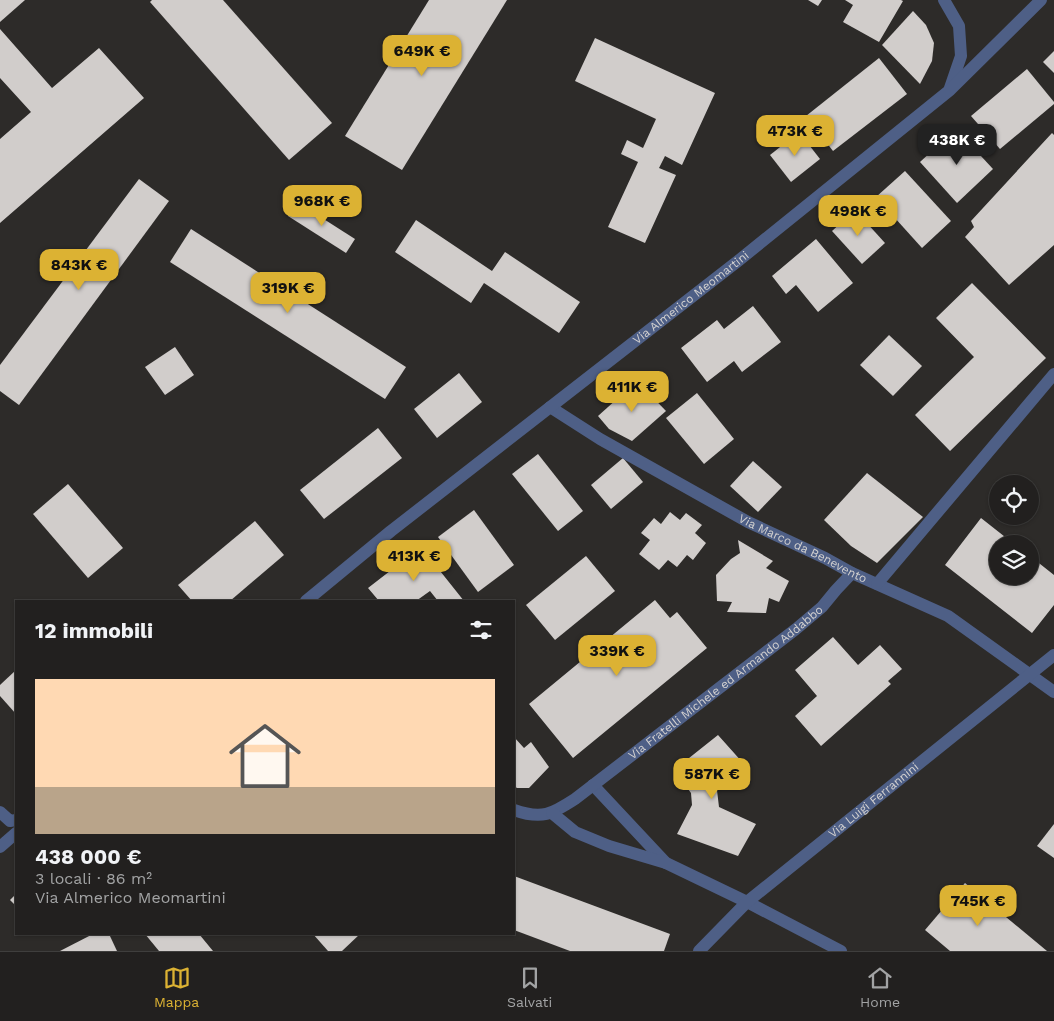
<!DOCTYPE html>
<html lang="it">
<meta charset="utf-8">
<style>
body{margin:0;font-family:"Work Sans",sans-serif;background:#2e2d2c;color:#f1f3f6;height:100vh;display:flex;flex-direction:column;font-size:19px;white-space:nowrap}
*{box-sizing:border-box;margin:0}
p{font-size:16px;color:#a2a3a4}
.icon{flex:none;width:28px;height:28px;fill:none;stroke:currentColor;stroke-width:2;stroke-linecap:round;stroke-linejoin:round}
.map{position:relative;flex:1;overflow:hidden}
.drawer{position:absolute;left:15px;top:600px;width:500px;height:335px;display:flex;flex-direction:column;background:#22201f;border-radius:0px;box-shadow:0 1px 4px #0004,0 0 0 1px #3f3e3d}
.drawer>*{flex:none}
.buttons{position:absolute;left:989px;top:475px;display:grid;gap:10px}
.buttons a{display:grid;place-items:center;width:50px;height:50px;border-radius:50%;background:#22201f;box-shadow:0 1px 4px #0004,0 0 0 1px #3f3e3d;font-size:25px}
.price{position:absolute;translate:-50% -42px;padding:0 11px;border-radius:10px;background:#dcb233;color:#111;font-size:16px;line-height:32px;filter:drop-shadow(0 1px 2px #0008)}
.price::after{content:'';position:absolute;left:50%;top:30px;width:15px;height:11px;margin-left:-8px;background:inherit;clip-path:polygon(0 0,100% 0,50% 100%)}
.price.active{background:#222;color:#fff}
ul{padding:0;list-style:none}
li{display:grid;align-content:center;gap:10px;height:265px;padding:0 20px}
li+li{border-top:1px solid #3f3e3d}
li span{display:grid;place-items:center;height:155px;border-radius:0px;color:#555}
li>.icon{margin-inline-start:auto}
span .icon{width:90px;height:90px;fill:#fffc;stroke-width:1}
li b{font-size:21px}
h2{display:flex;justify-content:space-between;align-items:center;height:60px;padding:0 20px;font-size:21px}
.dock{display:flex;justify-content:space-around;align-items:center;height:70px;border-top:1px solid #3f3e3d;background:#22201f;font-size:14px;color:#a2a3a4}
.dock a{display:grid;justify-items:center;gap:2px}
.dock .active{color:#dcb233}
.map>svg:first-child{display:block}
.building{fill:#d1cdcb}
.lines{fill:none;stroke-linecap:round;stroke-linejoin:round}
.pedestrian{stroke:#4e5f86;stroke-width:12}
.minor{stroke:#4e5f86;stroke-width:12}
.labels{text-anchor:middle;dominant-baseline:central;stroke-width:5;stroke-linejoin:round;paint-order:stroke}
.street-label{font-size:12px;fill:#d3d1d0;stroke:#151413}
</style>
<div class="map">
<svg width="1054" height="951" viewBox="0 0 1054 951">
<rect width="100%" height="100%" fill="#2d2b29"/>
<g class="building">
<polygon points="0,0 25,0 0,22"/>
<polygon points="152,0 223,0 332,123 289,160 150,2"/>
<polygon points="429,0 507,0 402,170 345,136"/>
<polygon points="808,0 822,0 818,6"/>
<polygon points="845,0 901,0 903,1 879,42 843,22 853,5"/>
<polygon points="913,11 926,25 934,43 932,61 920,84 882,45"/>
<polygon points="0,29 52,88 99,48 144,98 0,223 0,139 31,112 0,78"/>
<polygon points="595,38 715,93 682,165 665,156 659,168 676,175 645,243 608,227 638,162 621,154 627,140 643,148 656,119 575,81"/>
<polygon points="1054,51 1054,73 1043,62"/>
<polygon points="879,58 907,94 833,151 806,116"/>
<polygon points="1027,69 1054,102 1054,104 1000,149 971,116"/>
<polygon points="956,129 993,169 957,203 920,162"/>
<polygon points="799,132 820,159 791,182 770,155"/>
<polygon points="1052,133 1054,135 1054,245 1009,285 965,237 974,227 971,221"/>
<polygon points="905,171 951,221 922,248 876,197"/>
<polygon points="139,179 169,201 19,405 0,391 0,365"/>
<polygon points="297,202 355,239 346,253 288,216"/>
<polygon points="855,210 885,243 862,264 832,231"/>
<polygon points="416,220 492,271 505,252 580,302 559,333 484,283 471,303 395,252"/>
<polygon points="191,229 406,367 385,399 170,262"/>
<polygon points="816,239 853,283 818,312 796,285 786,294 772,276"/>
<polygon points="972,283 1046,358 950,451 915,415 974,357 936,318"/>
<polygon points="753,306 781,342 742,372 734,361 707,382 681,348 717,320 724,329"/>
<polygon points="889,335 922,366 893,396 860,365"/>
<polygon points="175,347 194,375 165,395 145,367"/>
<polygon points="459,373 482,402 437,438 414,409"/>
<polygon points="637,381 666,411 632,441 609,429 598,416"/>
<polygon points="697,393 734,439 704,464 666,418"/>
<polygon points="378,428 402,458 324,519 300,490"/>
<polygon points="538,454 583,511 558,531 512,474"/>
<polygon points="623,458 643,482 611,509 591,485"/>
<polygon points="753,461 782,487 758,512 730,486"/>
<polygon points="867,473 923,517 877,563 851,546 824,520"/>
<polygon points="68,484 123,548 88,578 33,514"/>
<polygon points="474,510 514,565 478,592 438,537"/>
<polygon points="670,512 680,520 686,513 702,525 695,533 706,543 693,560 687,555 677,567 668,560 659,570 639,554 650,540 641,533 654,518 661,524"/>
<polygon points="981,518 1014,544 998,544 998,576 1030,576 1030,556 1054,575 1054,605 1032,633 945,565"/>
<polygon points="255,521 284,555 230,601 192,601 178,585"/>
<polygon points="738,540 773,561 766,568 789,581 779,602 769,598 766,613 727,612 732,602 717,601 716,575 731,559 740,553"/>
<polygon points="421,547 464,601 438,601 430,591 416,601 379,601 368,588"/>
<polygon points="586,556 615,591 555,640 526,605"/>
<polygon points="655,600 670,618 677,612 707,648 573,758 529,704"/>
<polygon points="833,637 858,665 880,645 902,669 888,681 891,684 821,746 795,716 817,696 795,670"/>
<polygon points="16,670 16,714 0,696 0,685"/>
<polygon points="718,735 743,763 716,782 719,807 756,824 738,856 677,834 692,805 691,793 674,770"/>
<polygon points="514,737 524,748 531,742 549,767 529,788 517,788 514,786"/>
<polygon points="1054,824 1054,858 1037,846"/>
<polygon points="514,876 670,934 664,951 570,951 514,930"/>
<polygon points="965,883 1047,951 950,951 925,930"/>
<polygon points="16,894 16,906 10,900"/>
<polygon points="93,934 109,934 117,951 60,951"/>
<polygon points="145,934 199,934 213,951 159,951"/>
<polygon points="313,934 360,934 342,951 328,951"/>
</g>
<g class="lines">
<polyline class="pedestrian" points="0,847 16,833"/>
<g class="minor">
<polyline points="944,0 959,26 961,56 950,88"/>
<path id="s1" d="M550,407L600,439L748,522L825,558L852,573L948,616L1054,692"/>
<polyline points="877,584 1054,374"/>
<path id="s2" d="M306,601L391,531L738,261L950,90L1041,0"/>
<polyline points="593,785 666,863"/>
<path id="s3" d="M514,810C542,820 552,814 575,799L796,629L822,607L836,590L852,573"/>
<polyline points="0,812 10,821 16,820"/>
<polyline points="552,813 575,832 609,846 666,863 747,902 841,951"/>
<path id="s4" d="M699,951L747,902L1054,655"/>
</g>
</g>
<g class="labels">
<g class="street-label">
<text stroke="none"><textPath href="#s2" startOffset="490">Via Almerico Meomartini</textPath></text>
<text stroke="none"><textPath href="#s1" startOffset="290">Via Marco da Benevento</textPath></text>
<text stroke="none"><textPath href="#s3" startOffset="256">Via Fratelli Michele ed Armando Addabbo</textPath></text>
<text stroke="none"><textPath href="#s4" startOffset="231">Via Luigi Ferrannini</textPath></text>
</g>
</g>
</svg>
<div class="buttons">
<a><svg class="icon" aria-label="locate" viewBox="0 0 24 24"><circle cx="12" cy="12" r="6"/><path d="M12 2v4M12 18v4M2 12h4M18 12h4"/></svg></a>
<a><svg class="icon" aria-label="layers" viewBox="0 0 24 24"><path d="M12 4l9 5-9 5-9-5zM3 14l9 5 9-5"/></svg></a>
</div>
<b class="price" style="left:422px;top:77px">649K €</b>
<b class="price" style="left:795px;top:157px">473K €</b>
<b class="price active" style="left:957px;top:166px">438K €</b>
<b class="price" style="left:322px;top:227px">968K €</b>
<b class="price" style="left:858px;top:237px">498K €</b>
<b class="price" style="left:79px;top:291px">843K €</b>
<b class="price" style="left:288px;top:314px">319K €</b>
<b class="price" style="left:632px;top:413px">411K €</b>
<b class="price" style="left:414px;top:582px">413K €</b>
<b class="price" style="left:617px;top:677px">339K €</b>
<b class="price" style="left:712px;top:800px">587K €</b>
<b class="price" style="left:978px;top:927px">745K €</b>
<section class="drawer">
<h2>12 immobili<svg class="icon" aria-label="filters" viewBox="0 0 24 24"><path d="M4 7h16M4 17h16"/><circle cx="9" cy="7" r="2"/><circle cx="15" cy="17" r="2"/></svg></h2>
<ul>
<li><span style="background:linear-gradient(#ffd9b3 70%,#b9a48a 0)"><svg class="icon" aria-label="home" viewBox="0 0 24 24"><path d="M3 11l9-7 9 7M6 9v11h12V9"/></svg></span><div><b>438 000 €</b><p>3 locali · 86 m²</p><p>Via Almerico Meomartini</p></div></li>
</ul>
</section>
</div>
<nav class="dock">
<a class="active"><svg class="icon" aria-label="map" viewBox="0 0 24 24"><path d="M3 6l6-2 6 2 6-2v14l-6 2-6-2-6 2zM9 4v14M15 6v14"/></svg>Mappa</a>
<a><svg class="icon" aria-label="saved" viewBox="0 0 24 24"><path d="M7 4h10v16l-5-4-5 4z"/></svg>Salvati</a>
<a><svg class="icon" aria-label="home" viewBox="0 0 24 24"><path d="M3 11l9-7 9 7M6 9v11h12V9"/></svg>Home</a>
</nav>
